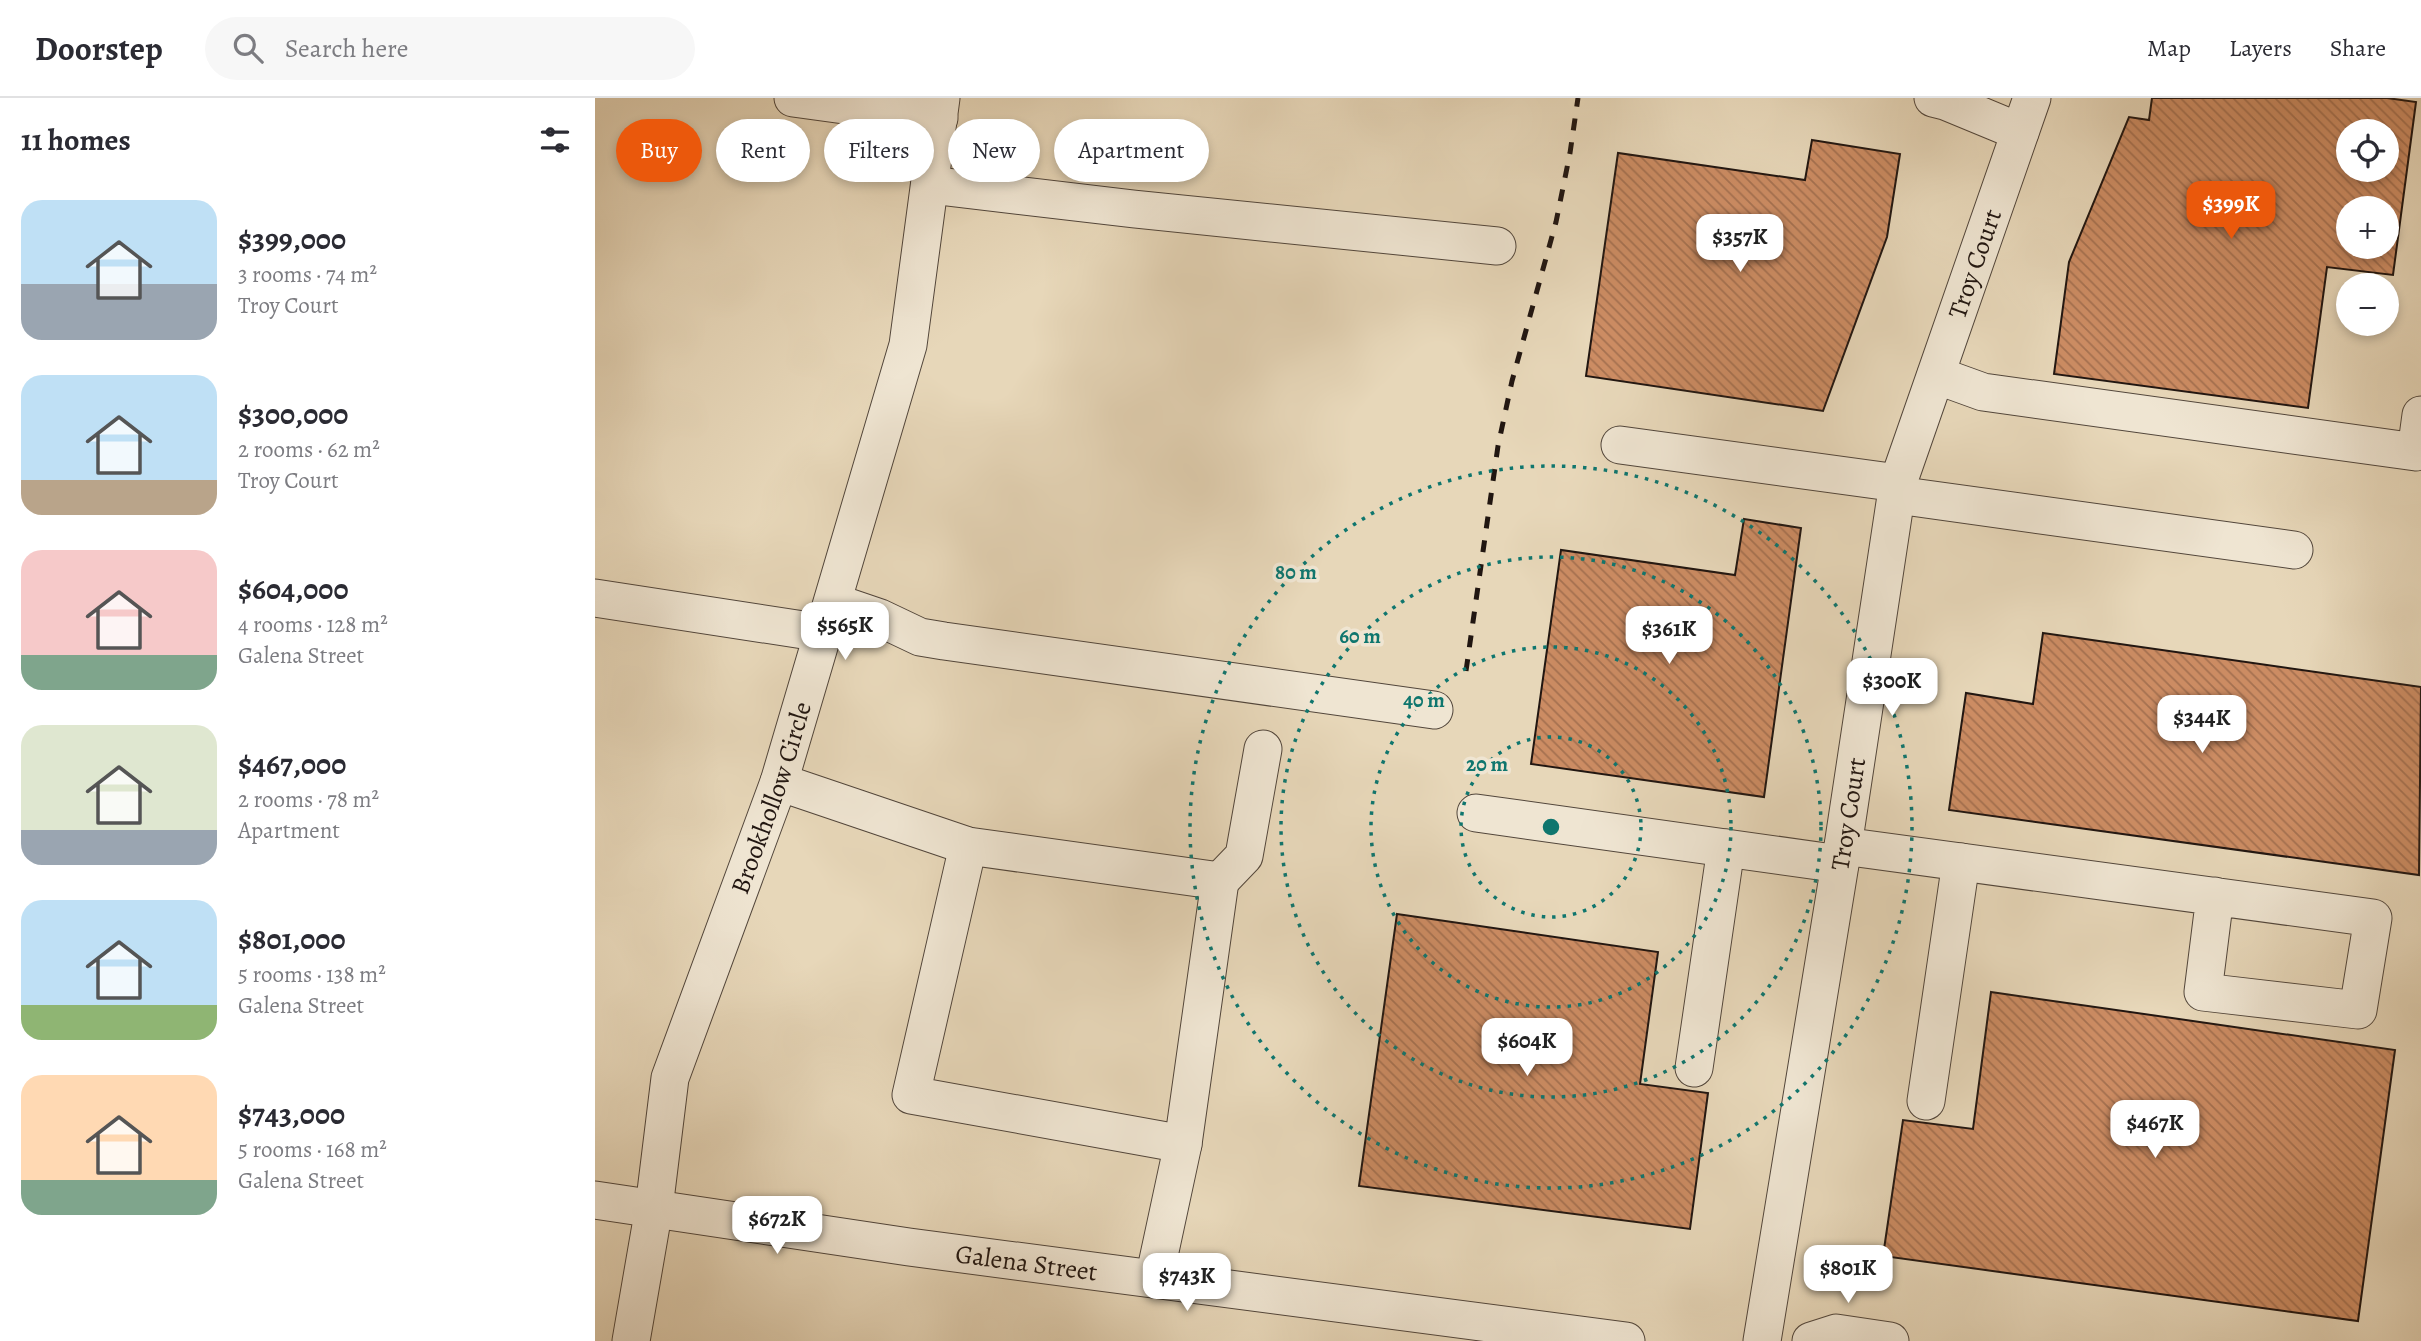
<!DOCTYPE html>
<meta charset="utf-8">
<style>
body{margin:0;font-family:Alegreya,serif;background:#f7f7f7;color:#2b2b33;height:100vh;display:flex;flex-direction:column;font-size:26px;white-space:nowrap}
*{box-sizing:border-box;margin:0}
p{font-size:23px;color:#7c7c81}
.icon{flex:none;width:38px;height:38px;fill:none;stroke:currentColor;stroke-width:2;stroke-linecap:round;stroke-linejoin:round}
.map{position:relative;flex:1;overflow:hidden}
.panel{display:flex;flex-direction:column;background:#fff;width:595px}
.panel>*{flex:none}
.hud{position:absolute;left:21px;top:21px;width:665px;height:63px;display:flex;gap:14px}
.buttons{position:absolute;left:1741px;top:21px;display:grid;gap:14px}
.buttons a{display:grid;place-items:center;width:63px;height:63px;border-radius:50%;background:#fff;box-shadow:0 4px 10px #0003;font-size:35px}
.price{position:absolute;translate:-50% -60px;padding:0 16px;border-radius:14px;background:#fff;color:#222;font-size:23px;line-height:46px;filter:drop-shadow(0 2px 4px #0008)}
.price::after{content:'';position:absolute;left:50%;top:42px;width:21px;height:16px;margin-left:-10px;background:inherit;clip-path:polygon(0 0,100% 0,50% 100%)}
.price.selected{background:#ea580c;color:#fff}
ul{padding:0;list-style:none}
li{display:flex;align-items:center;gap:21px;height:175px;padding:0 21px}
li span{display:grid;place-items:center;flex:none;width:196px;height:140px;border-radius:21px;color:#555}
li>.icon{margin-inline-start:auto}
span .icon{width:84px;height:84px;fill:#fffc;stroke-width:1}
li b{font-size:30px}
h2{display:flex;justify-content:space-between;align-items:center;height:84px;padding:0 21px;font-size:30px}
.chip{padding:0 24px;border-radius:32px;background:#fff;box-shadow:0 4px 10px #0003;font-size:24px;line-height:63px}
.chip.selected{background:#ea580c;color:#fff}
header{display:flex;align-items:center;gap:42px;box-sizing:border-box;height:98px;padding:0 35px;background:#fff;border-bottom:2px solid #e1e1e2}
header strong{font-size:33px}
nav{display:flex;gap:38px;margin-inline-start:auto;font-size:24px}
.search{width:490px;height:63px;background:#f7f7f7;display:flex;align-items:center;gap:18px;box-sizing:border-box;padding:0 24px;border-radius:38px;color:#7c7c81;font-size:26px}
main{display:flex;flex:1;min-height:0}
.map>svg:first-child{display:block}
.building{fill:url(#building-back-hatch);stroke:#211611;stroke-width:2;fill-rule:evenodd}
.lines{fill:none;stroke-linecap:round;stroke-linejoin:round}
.minor-casing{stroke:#52463b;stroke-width:39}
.minor{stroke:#efe5d2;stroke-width:37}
.rail{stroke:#211611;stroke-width:5;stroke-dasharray:12 12;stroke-linecap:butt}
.ring{fill:none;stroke:#0f766e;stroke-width:3.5;stroke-dasharray:3.5 7}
.labels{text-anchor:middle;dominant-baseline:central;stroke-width:7;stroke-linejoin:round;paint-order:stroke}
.street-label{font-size:26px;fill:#211611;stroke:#efe5d2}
.centre{fill:#0f766e;stroke:#efe5d2;stroke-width:3.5}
.ring-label{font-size:21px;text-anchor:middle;font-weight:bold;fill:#0f766e;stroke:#efe5d2;stroke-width:7;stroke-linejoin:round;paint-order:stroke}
</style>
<header>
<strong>Doorstep</strong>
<div class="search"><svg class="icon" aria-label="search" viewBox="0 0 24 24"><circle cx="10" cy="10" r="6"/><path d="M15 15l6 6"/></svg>Search here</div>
<nav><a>Map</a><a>Layers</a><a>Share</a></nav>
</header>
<main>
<section class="panel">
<h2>11 homes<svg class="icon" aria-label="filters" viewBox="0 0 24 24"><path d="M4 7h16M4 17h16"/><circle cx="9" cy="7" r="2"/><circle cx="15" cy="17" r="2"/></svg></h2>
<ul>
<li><span style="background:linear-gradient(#bfe0f5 60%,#9aa5b1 0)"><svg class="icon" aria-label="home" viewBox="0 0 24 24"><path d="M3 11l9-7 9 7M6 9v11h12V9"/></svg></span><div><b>$399,000</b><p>3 rooms · 74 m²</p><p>Troy Court</p></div></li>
<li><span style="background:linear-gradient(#bfe0f5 75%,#b9a48a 0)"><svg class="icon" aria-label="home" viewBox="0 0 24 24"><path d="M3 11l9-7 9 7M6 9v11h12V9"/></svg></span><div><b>$300,000</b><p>2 rooms · 62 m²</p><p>Troy Court</p></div></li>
<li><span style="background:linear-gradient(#f6c9c9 75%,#7fa58c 0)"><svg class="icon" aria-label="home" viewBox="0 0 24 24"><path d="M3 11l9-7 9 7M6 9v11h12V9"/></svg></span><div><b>$604,000</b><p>4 rooms · 128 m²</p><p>Galena Street</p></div></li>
<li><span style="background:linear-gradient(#dfe7d0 75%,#9aa5b1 0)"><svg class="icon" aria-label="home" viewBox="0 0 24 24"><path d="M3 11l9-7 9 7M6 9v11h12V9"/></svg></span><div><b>$467,000</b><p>2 rooms · 78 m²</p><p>Apartment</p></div></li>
<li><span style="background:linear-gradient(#bfe0f5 75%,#8fb573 0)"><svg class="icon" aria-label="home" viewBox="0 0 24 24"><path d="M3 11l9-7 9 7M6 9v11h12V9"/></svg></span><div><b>$801,000</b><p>5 rooms · 138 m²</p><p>Galena Street</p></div></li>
<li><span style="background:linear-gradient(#ffd9b3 75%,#7fa58c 0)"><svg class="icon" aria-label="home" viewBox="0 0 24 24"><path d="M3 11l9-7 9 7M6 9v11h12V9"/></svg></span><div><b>$743,000</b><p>5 rooms · 168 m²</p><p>Galena Street</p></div></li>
</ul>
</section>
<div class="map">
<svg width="1826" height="1243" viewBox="0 0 1826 1243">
<defs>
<pattern id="building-back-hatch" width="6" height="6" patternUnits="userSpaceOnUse" patternTransform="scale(1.75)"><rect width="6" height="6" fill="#cc8c63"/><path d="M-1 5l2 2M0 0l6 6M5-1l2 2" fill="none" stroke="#a57150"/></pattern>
</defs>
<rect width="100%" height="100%" fill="#e7d7b9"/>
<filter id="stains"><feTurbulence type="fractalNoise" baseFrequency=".00286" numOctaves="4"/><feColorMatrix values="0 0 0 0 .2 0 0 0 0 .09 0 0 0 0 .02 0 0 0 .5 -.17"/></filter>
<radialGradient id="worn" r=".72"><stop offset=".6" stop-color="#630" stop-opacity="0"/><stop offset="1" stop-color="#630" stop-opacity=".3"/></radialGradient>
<g class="building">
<path d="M1557,0H1792L1821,4L1798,177L1732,169L1713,310L1459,276L1474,164L1534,19L1554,22ZM1754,33H1792V72H1754ZM1754,110H1792V149H1754Z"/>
<polygon points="1217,42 1305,56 1292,139 1228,313 991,278 1023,55 1210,82"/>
<polygon points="1149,421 1206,430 1169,699 936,666 966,452 1140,477"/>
<polygon points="1448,535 1826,589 1824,777 1354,712 1371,595 1438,606"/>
<polygon points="802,816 1063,854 1045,986 1113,995 1095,1131 764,1088"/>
<polygon points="1396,894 1800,952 1763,1223 1288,1158 1308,1022 1378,1031"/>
</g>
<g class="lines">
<defs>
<g id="minor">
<polyline points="198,0 344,20"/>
<polyline points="1338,0 1350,3 1425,34"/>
<polyline points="335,87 539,111 902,148"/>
<polyline points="1341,277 1388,294 1821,354 1826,317"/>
<polyline points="1025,347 1303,385"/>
<polyline points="1302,397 1699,452"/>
<polyline points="0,500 228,535"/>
<polyline points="238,504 285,520 325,539 349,543 839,612"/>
<polyline points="184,684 373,748 625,783 588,1046 559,1181"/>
<polyline points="881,715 1245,766"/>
<polyline points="373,748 316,997 588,1046"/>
<path d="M1248,748C1425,772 1602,796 1778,820L1763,912L1608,894L1620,798"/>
<polyline points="625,783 649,758 668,651"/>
<polyline points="1099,970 1131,750"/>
<polyline points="1331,1003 1366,764"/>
<path id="s1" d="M0,1102L314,1149L1031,1243"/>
<path id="s2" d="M36,1243L59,1110L75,980L184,684L313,247L346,0"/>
<path id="s3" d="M1167,1243L1248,748L1303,385L1437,0"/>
<polyline points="1216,1243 1241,1235 1295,1243"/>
</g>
</defs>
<use href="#minor" class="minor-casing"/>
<use href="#minor" class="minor"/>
<polyline class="rail" points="871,573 903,348 917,283 961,124 975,55 983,0"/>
</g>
<g class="ring">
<circle cx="956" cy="729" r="90"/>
<circle cx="956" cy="729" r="180"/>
<circle cx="956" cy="729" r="270"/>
<circle cx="956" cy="729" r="361"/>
</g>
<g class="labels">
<g class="street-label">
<text stroke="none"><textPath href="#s3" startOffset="1101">Troy Court</textPath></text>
<text stroke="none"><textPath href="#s2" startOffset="564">Brookhollow Circle</textPath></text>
<text stroke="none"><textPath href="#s3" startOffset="534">Troy Court</textPath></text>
<text stroke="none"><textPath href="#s1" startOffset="436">Galena Street</textPath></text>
</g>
</g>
<circle cx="956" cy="729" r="10" class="centre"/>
<g class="ring-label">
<text x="701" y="481">80 m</text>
<text x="765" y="545">60 m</text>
<text x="829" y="609">40 m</text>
<text x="892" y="673">20 m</text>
</g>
<rect width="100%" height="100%" filter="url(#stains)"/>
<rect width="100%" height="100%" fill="url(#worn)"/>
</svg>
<div class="buttons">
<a><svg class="icon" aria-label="locate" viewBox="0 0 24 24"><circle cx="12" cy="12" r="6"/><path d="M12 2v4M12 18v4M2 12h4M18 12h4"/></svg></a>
<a>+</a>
<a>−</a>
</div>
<b class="price selected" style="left:1636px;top:143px">$399K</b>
<b class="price" style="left:1145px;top:176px">$357K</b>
<b class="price" style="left:250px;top:564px">$565K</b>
<b class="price" style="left:1074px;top:568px">$361K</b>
<b class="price" style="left:1297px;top:620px">$300K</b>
<b class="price" style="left:1607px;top:657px">$344K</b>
<b class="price" style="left:932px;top:980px">$604K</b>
<b class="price" style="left:1560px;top:1062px">$467K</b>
<b class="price" style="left:182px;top:1158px">$672K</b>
<b class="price" style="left:1253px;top:1207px">$801K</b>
<b class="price" style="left:592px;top:1215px">$743K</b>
<div class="hud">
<a class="chip selected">Buy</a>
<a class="chip">Rent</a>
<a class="chip">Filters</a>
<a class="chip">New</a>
<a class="chip">Apartment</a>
</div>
</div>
</main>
